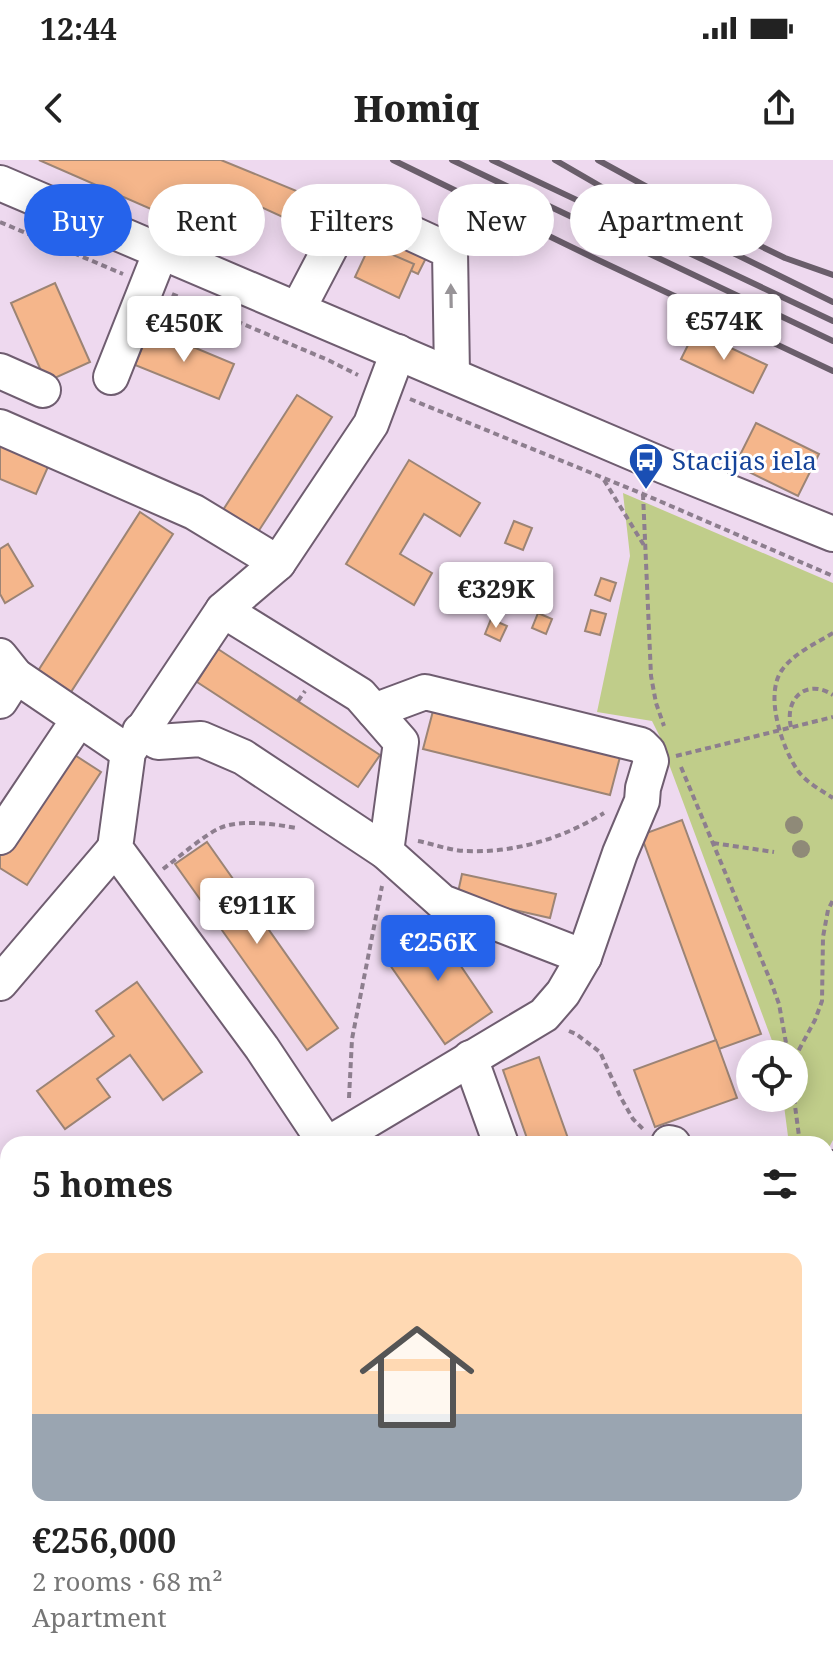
<!DOCTYPE html>
<meta charset="utf-8">
<style>
body{margin:0;font-family:"Noto Serif",serif;background:#f2f2f2;color:#222;height:100vh;display:flex;flex-direction:column;font-size:30px;white-space:nowrap}
*{box-sizing:border-box;margin:0}
p{font-size:26px;color:#767676}
.icon{flex:none;width:44px;height:44px;fill:none;stroke:currentColor;stroke-width:2;stroke-linecap:round;stroke-linejoin:round}
.map{position:relative;flex:1;overflow:hidden}
.side{position:absolute;left:0px;top:976px;width:834px;height:538px;display:flex;flex-direction:column;background:#fff;border-radius:24px 24px 0 0;box-shadow:0 4px 20px #0003}
.side>*{flex:none}
.top-card{position:absolute;left:24px;top:24px;width:786px;height:72px;display:flex;gap:16px}
.tools{position:absolute;left:736px;top:880px;display:grid;gap:16px}
.tools a{display:grid;place-items:center;width:72px;height:72px;border-radius:50%;background:#fff;box-shadow:0 4px 20px #0003;font-size:40px}
.price{position:absolute;translate:-50% -68px;padding:0 18px;border-radius:8px;background:#fff;color:#222;font-size:26px;line-height:52px;filter:drop-shadow(0 2px 4px #0008)}
.price::after{content:'';position:absolute;left:50%;top:48px;width:24px;height:18px;margin-left:-12px;background:inherit;clip-path:polygon(0 0,100% 0,50% 100%)}
.price.current{background:#2563eb;color:#fff}
ul{padding:0;list-style:none}
li{display:grid;align-content:center;gap:16px;height:424px;padding:0 32px}
li span{display:grid;place-items:center;height:248px;border-radius:16px;color:#555}
li>.icon{margin-inline-start:auto}
span .icon{width:144px;height:144px;fill:#fffc;stroke-width:1}
li b{font-size:34px}
h2{display:flex;justify-content:space-between;align-items:center;height:96px;padding:0 32px;font-size:34px}
.tag{padding:0 28px;border-radius:36px;background:#fff;box-shadow:0 4px 20px #0003;font-size:28px;line-height:72px}
.tag.current{background:#2563eb;color:#fff}
.status{display:flex;justify-content:space-between;align-items:center;height:56px;padding:0 40px;background:#fff;direction:ltr}
.status svg{height:22px;fill:currentColor}
header{display:flex;justify-content:space-between;align-items:center;height:104px;padding:0 32px;background:#fff;font-size:36px;font-weight:800}
.map>svg:first-child{display:block}
.green{fill:#c0cd8a}
.building{fill:#f5b68b;stroke:#9c8475;stroke-width:2}
.lines{fill:none;stroke-linecap:round;stroke-linejoin:round}
.minor-casing{stroke:#6f5d70;stroke-width:38}
.path{stroke:#8d7e8e;stroke-width:4;stroke-dasharray:6 4;stroke-linecap:butt}
.minor{stroke:#fff;stroke-width:34}
.rail{stroke:#6a5e6b;stroke-width:6}
.tree{fill:#8f8a78}
.oneway{fill:#989498}
.labels{text-anchor:middle;dominant-baseline:central;stroke-width:6;stroke-linejoin:round;paint-order:stroke}
.transit-label{font-size:26px;fill:#164399;stroke:#fff;text-anchor:start}
</style>
<div class="status"><b>12:44</b><svg viewBox="0 0 49 12"><path d="M0 12V9h3v3zM5 12V6h3v6zM10 12V3h3v9zM15 12V0h3v12zM26 1h20v11H26zM47 4h2v5h-2z"/></svg></div>
<header><svg class="icon" aria-label="back" viewBox="0 0 24 24"><path d="M15 5l-7 7 7 7"/></svg>Homiq<svg class="icon" aria-label="share" viewBox="0 0 24 24"><path d="M12 15V3M7 8l5-5 5 5M5 13v7h14v-7"/></svg></header>
<div class="map">
<svg width="833" height="1513" viewBox="0 0 833 1513">
<rect width="100%" height="100%" fill="#eed9ef"/>
<g class="green">
<polygon points="623,333 833,423 833,980 826,993 826,984 789,984 783,938 794,938 794,894 777,894 670,607 661,579 652,561 597,552 630,396"/>
<polygon points="420,1506 505,1506 505,1513 419,1513"/>
</g>
<g class="building">
<polygon points="39,0 221,0 299,32 287,59 259,46 240,88"/>
<polygon points="370,66 428,94 418,114 360,87"/>
<polygon points="370,85 414,104 399,138 355,117"/>
<polygon points="55,123 90,202 46,222 11,143"/>
<polygon points="150,169 234,204 219,239 135,205"/>
<polygon points="695,171 767,205 753,233 681,199"/>
<polygon points="297,235 332,257 258,372 223,350"/>
<polygon points="756,263 819,294 798,336 735,305"/>
<polygon points="0,277 51,300 36,334 0,319"/>
<polygon points="409,300 480,343 460,376 424,354 400,394 432,413 414,445 346,404"/>
<polygon points="140,352 173,374 69,535 36,514"/>
<polygon points="514,361 532,368 523,390 505,383"/>
<polygon points="8,384 33,426 5,443 0,434 0,389"/>
<polygon points="601,418 616,423 610,441 595,435"/>
<polygon points="591,450 606,454 600,475 585,471"/>
<polygon points="538,453 552,459 546,474 532,468"/>
<polygon points="491,459 507,466 500,481 485,474"/>
<polygon points="218,489 380,595 358,627 197,522"/>
<polygon points="433,551 620,597 610,635 423,589"/>
<polygon points="67,590 101,612 27,725 0,708 0,692"/>
<polygon points="682,660 761,874 719,889 641,675"/>
<polygon points="207,682 338,868 307,890 175,704"/>
<polygon points="462,714 556,734 550,758 457,737"/>
<polygon points="431,762 492,852 445,884 383,795"/>
<polygon points="137,822 202,912 163,940 130,895 97,919 110,937 65,969 37,931 114,876 96,851"/>
<polygon points="716,880 737,938 655,967 634,910"/>
<polygon points="539,897 570,984 529,984 503,910"/>
<polygon points="833,1220 833,1255 826,1250 826,1231"/>
<polygon points="826,1496 833,1501 833,1513 639,1513 643,1506 826,1506"/>
</g>
<g class="lines">
<defs>
<g id="minor">
<polyline points="0,23 664,306 833,374"/>
<polyline points="298,149 352,46 450,91 452,214"/>
<polyline points="0,211 43,230"/>
<polyline points="111,217 161,91"/>
<polyline points="0,267 194,352 278,403"/>
<polyline points="223,450 360,535 401,582 386,692"/>
<polyline points="0,496 16,516 128,592"/>
<polyline points="0,541 16,516"/>
<polyline points="140,571 158,582 201,579 243,597 386,692 442,742 584,797"/>
<polyline points="0,677 79,559"/>
<polyline points="0,823 115,688"/>
<polyline points="470,898 501,984"/>
<polyline points="669,983 673,984"/>
<polyline points="326,984 262,888 115,688 128,592 223,450 278,403 371,264 398,192"/>
<polyline points="328,984 544,855 563,833 584,797 620,693 642,641 643,628 651,601 648,592 641,585 425,532 374,551"/>
<polyline points="826,1022 833,1008"/>
<polyline points="0,1173 8,1169"/>
<polyline points="0,1238 8,1271"/>
<polyline points="826,1355 833,1343"/>
<polyline points="826,1390 833,1394"/>
<polyline points="826,1453 833,1457"/>
<polyline points="0,1491 8,1491"/>
<polyline points="155,1506 156,1513"/>
<polyline points="397,1506 402,1513"/>
<polyline points="522,1506 522,1513"/>
<polyline points="556,1506 567,1513"/>
</g>
</defs>
<use href="#minor" class="minor-casing"/>
<g class="path">
<polyline points="0,62 123,114"/>
<polyline points="172,134 328,200 358,215"/>
<polyline points="410,239 643,334 833,416"/>
<polyline points="604,320 645,387"/>
<polyline points="643,334 651,516 656,543 664,566"/>
<path d="M833,473C816,483 793,494 782,510C764,535 782,588 798,611C807,623 821,630 833,638"/>
<polyline points="298,541 305,531"/>
<path d="M791,567C784,538 807,518 833,535"/>
<polyline points="676,596 833,557"/>
<polyline points="681,607 771,822 779,844 788,894"/>
<path d="M418,681C434,684 451,691 467,691C516,693 563,678 604,653"/>
<polyline points="713,683 774,692"/>
<path d="M163,709C178,698 204,675 220,668C239,659 276,664 296,668"/>
<polyline points="569,871 576,874 600,892 621,938 633,959 643,969"/>
<polyline points="794,899 815,860 822,841 823,777 828,750 833,740"/>
<polyline points="349,938 352,879 382,726"/>
<polyline points="794,938 800,984"/>
<polyline points="826,1078 833,1066"/>
<polyline points="0,1379 8,1416"/>
<polyline points="333,1506 334,1513"/>
</g>
<use href="#minor" class="minor"/>
<g class="rail">
<polyline points="393,0 596,99 833,211"/>
<polyline points="452,0 833,181"/>
<polyline points="492,0 833,161"/>
<polyline points="555,0 619,37 833,142"/>
<polyline points="598,0 711,62 785,98 833,115"/>
</g>
</g>
<g class="tree">
<circle cx="794" cy="665" r="9"/>
<circle cx="801" cy="689" r="9"/>
</g>
<defs><path id="oneway-solid" d="M-6-.8H1V-3.2L6.5 0L1 3.2V.8H-6Z" transform="scale(2)"/></defs>
<use class="oneway" href="#oneway-solid" transform="translate(451 136) rotate(-91)"/>
<defs>
<symbol id="bus-pin" viewBox="-11 -11 22 30"><path d="M0 17L-7.5 6A9.5 9.5 0 1 1 7.5 6Z" fill="#1a4fb4" stroke="#fff"/><path d="M-5-6H5V4H4V6H2V4H-2V6H-4V4H-5ZM-3.5-4V0h7V-4ZM-3.5 1.2v1.5H-2V1.2ZM2 1.2v1.5H3.5V1.2Z" fill="#fff"/></symbol>
</defs>
<g fill-rule="evenodd">
<use href="#bus-pin" x="626" y="280" width="40" height="54"/>
</g>
<g class="labels">
<g class="transit-label">
<text x="672" y="300">Stacijas iela</text>
</g>
</g>
</svg>
<div class="tools">
<a><svg class="icon" aria-label="locate" viewBox="0 0 24 24"><circle cx="12" cy="12" r="6"/><path d="M12 2v4M12 18v4M2 12h4M18 12h4"/></svg></a>
</div>
<b class="price" style="left:724px;top:202px">€574K</b>
<b class="price" style="left:184px;top:204px">€450K</b>
<b class="price" style="left:496px;top:470px">€329K</b>
<b class="price" style="left:257px;top:786px">€911K</b>
<b class="price current" style="left:438px;top:823px">€256K</b>
<div class="top-card">
<a class="tag current">Buy</a>
<a class="tag">Rent</a>
<a class="tag">Filters</a>
<a class="tag">New</a>
<a class="tag">Apartment</a>
</div>
<section class="side">
<h2>5 homes<svg class="icon" aria-label="filters" viewBox="0 0 24 24"><path d="M4 7h16M4 17h16"/><circle cx="9" cy="7" r="2"/><circle cx="15" cy="17" r="2"/></svg></h2>
<ul>
<li><span style="background:linear-gradient(#ffd9b3 65%,#9aa5b1 0)"><svg class="icon" aria-label="home" viewBox="0 0 24 24"><path d="M3 11l9-7 9 7M6 9v11h12V9"/></svg></span><div><b>€256,000</b><p>2 rooms · 68 m²</p><p>Apartment</p></div></li>
</ul>
</section>
</div>
